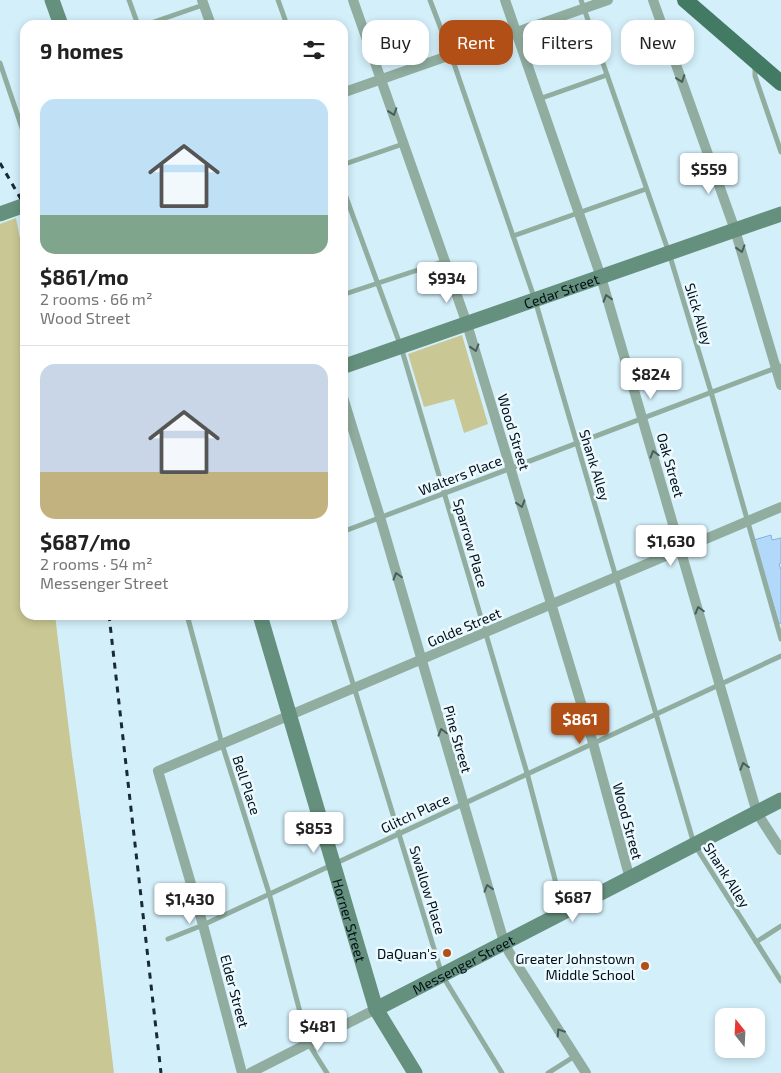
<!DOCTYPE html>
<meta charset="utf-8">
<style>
body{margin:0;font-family:"Exo 2",sans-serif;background:#f2f2f2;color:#222;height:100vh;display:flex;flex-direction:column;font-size:19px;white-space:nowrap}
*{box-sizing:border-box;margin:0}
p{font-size:16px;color:#767676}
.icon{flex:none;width:28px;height:28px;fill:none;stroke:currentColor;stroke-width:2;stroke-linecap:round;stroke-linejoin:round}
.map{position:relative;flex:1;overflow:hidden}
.details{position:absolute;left:20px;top:20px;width:328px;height:600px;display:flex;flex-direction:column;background:#fff;border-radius:15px;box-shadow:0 2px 8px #0003}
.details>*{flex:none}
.top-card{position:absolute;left:362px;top:20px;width:342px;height:45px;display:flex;gap:10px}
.needle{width:32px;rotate:342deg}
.tools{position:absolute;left:715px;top:1008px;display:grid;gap:10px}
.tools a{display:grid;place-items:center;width:50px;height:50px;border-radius:10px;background:#fff;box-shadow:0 2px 8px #0003;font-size:25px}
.price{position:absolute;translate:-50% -42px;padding:0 11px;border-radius:5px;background:#fff;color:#222;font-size:16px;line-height:32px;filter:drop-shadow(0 1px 2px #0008)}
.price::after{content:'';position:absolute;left:50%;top:30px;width:15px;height:11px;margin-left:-8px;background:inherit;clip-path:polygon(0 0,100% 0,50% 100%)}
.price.current{background:#b24f16;color:#fff}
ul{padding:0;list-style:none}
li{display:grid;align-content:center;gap:10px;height:265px;padding:0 20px}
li+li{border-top:1px solid #e0e0e0}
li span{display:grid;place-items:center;height:155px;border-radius:15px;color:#555}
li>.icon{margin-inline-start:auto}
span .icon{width:90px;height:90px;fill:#fffc;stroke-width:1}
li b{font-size:21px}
h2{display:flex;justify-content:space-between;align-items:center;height:60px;padding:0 20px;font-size:21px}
.tag{padding:0 18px;border-radius:15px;background:#fff;box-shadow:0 2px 8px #0003;font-size:18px;line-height:45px}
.tag.current{background:#b24f16;color:#fff}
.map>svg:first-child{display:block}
.green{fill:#c9c793}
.building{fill:#b2d8fa;stroke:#81b2dd}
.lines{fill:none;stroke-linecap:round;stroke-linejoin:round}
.lane{stroke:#91ada0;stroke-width:5}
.street{stroke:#91ada0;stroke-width:10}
.secondary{stroke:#65907d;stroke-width:15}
.primary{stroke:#437a64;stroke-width:16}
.rail{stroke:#182a32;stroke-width:3;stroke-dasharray:6 6;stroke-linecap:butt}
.oneway{stroke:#485e5c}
.poi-dot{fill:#b24f16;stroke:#ecf9ff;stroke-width:2}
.labels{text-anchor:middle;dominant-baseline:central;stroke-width:5;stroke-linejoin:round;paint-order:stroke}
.street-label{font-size:14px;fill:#001018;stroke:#ecf9ff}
.poi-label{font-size:14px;fill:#001018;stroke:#ecf9ff;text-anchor:end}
</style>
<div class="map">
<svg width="781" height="1073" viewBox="0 0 781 1073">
<rect width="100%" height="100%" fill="#d3effa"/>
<g class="green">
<polygon points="16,218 25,264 25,615 55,615 72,755 96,924 114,1073 0,1073 0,224"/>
<polygon points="462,335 488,424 464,433 454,399 424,407 408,354"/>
</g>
<polygon class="building" points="771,535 772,540 781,538 781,563 779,564 781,570 781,623 779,624 754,540"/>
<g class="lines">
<g class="lane">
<polyline points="129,0 138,25"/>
<polyline points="278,0 287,25"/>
<polyline points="430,0 451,55 535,300 694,844 781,981"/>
<polyline points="581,0 669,253 711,392 781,639"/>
<polyline points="145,25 203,5"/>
<polyline points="0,63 25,137"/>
<polyline points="755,66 755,76 781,152"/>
<polyline points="539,99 607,75"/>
<polyline points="342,165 403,144"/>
<polyline points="342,186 401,347 527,773 563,910"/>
<polyline points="513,236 646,189"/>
<polyline points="342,295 445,261"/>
<polyline points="342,532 781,366"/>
<polyline points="187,615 222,744 269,893 308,1043 327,1073"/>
<polyline points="332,615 442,975 502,1073"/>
<polyline points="168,939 203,925 781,656"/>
<polyline points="756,942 781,926"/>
<polyline points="548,1073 575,1056"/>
</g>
<g class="street">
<polyline points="202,0 211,25"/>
<polyline points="353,0 467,324 593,743 630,879"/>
<polyline points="505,0 601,277 757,813 781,850"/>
<polyline points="653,0 735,230 781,385"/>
<polyline points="342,93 608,0"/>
<polyline points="342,394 380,517 504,942 509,952 586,1073"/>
<polyline points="242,1073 203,925 158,771 781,507"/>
<polyline points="250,1073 376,1009"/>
</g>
<g class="secondary">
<polyline points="52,0 61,25"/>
<polyline points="0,214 25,205"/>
<path id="s1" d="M342,367L781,214"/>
<path id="s2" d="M260,615L376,1009L415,1073"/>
<path id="s3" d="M376,1009L781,800"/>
</g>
<polyline class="primary" points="685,0 781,83"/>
<g class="rail">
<polyline points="0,163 25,206"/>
<polyline points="109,615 161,1073"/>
</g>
</g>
<defs><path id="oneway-chevron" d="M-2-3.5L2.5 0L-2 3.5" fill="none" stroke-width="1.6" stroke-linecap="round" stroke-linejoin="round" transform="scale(1.25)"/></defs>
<g class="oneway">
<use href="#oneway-chevron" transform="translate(681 79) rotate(70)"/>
<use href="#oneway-chevron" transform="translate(393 112) rotate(71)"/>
<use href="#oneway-chevron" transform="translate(741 249) rotate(73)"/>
<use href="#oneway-chevron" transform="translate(607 298) rotate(-107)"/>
<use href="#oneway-chevron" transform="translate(475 348) rotate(73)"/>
<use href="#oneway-chevron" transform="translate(654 454) rotate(-106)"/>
<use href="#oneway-chevron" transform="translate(521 504) rotate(73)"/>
<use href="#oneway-chevron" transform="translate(397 576) rotate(-106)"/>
<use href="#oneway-chevron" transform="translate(699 610) rotate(-106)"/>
<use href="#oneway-chevron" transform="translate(442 732) rotate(-106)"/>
<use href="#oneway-chevron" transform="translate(744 766) rotate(-106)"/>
<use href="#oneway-chevron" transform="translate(488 888) rotate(-107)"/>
<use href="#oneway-chevron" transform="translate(560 1032) rotate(-123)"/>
</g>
<g class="poi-dot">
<circle cx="447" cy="953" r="5"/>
<circle cx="645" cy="966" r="5"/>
</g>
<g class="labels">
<g class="street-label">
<text stroke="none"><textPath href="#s1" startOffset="232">Cedar Street</textPath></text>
<text transform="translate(699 314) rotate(73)">Slick Alley</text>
<text transform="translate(514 432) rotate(73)">Wood Street</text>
<text transform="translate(595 465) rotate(73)">Shank Alley</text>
<text transform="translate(671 465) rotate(74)">Oak Street</text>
<text transform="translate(460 475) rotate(-21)">Walters Place</text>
<text transform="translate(471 543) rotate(74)">Sparrow Place</text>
<text transform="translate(464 627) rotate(-23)">Golde Street</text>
<text transform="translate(458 739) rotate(74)">Pine Street</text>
<text transform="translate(247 785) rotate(72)">Bell Place</text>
<text transform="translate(415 813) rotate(-25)">Glitch Place</text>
<text transform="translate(628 821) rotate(75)">Wood Street</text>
<text transform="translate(727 875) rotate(58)">Shank Alley</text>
<text transform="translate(428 890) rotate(73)">Swallow Place</text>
<text stroke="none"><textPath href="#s2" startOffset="318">Horner Street</textPath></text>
<text stroke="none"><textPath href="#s3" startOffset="98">Messenger Street</textPath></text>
<text transform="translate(235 991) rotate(75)">Elder Street</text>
</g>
<g class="poi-label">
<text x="437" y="953">DaQuan's</text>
<text x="635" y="958">Greater Johnstown<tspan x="635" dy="16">Middle School</tspan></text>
</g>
</g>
</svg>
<div class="tools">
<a><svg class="needle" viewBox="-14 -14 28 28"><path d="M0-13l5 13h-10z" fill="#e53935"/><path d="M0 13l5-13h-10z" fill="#767676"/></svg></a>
</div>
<b class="price" style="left:709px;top:195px">$559</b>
<b class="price" style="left:447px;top:304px">$934</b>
<b class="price" style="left:651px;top:400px">$824</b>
<b class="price" style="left:671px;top:567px">$1,630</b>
<b class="price current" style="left:580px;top:745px">$861</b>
<b class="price" style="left:314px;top:854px">$853</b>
<b class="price" style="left:573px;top:923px">$687</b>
<b class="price" style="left:190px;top:925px">$1,430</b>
<b class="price" style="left:318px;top:1052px">$481</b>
<div class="top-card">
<a class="tag">Buy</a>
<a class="tag current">Rent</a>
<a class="tag">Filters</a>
<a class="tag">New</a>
</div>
<section class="details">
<h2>9 homes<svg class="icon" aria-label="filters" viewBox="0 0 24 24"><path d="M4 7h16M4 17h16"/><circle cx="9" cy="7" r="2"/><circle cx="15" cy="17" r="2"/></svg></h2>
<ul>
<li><span style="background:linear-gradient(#bfe0f5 75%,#7fa58c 0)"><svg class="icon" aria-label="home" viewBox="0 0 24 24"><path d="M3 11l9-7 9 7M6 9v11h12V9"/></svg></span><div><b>$861/mo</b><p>2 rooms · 66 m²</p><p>Wood Street</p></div></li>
<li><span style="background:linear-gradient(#c9d6e8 70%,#c2b280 0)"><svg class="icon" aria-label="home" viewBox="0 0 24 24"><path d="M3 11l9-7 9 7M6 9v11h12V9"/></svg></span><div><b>$687/mo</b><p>2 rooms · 54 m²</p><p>Messenger Street</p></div></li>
</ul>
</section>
</div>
